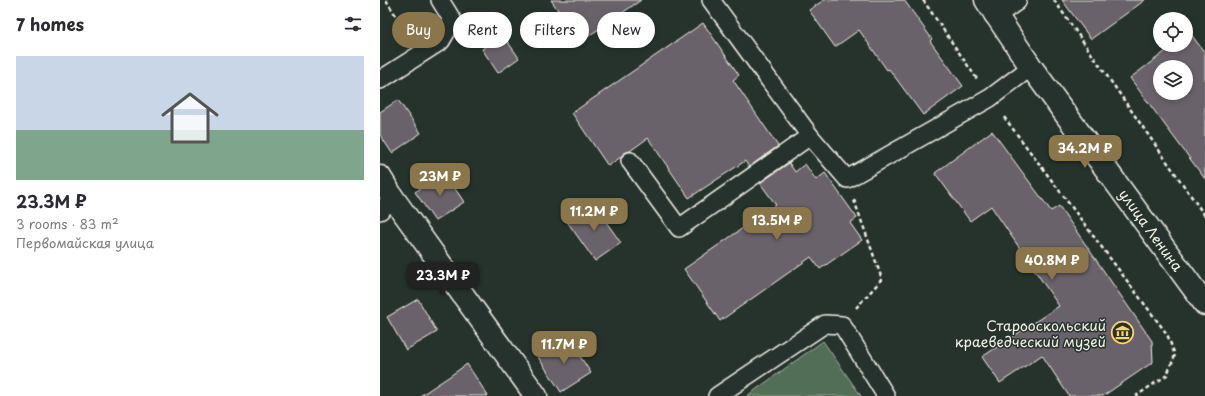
<!DOCTYPE html>
<meta charset="utf-8">
<style>
body{margin:0;font-family:"Playpen Sans",sans-serif;background:#f7f7f7;color:#2b2b33;height:100vh;display:flex;flex-direction:column;font-size:15px;white-space:nowrap}
*{box-sizing:border-box;margin:0}
p{font-size:13px;color:#7c7c81}
.icon{flex:none;width:22px;height:22px;fill:none;stroke:currentColor;stroke-width:2;stroke-linecap:round;stroke-linejoin:round}
.map{position:relative;flex:1;overflow:hidden}
.drawer{display:flex;flex-direction:column;background:#fff;width:380px}
.drawer>*{flex:none}
.guide{position:absolute;left:12px;top:12px;width:380px;height:36px;display:flex;gap:8px}
.tools{position:absolute;left:773px;top:12px;display:grid;gap:8px}
.tools a{display:grid;place-items:center;width:40px;height:40px;border-radius:50%;background:#fff;box-shadow:0 2px 6px #0003;font-size:20px}
.price{position:absolute;translate:-50% -34px;padding:0 9px;border-radius:8px;background:#8a764a;color:#fff;font-size:13px;line-height:26px;filter:drop-shadow(0 1px 2px #0008)}
.price::after{content:'';position:absolute;left:50%;top:24px;width:12px;height:9px;margin-left:-6px;background:inherit;clip-path:polygon(0 0,100% 0,50% 100%)}
.price.on{background:#222;color:#fff}
ul{padding:0;list-style:none}
li{display:grid;align-content:center;gap:8px;height:212px;padding:0 16px}
li+li{border-top:1px solid #e1e1e2}
li span{display:grid;place-items:center;height:124px;border-radius:0px;color:#555}
li>.icon{margin-inline-start:auto}
span .icon{width:72px;height:72px;fill:#fffc;stroke-width:1}
li b{font-size:17px}
h2{display:flex;justify-content:space-between;align-items:center;height:48px;padding:0 16px;font-size:17px}
.pill{padding:0 14px;border-radius:18px;background:#fff;box-shadow:0 2px 6px #0003;font-size:14px;line-height:36px}
.pill.on{background:#8a764a;color:#fff}
main{display:flex;flex:1;min-height:0}
.map>svg:first-child{display:block}
.green{fill:#526e56;stroke:#a3b09f}
.building{fill:#6a626a;stroke:#f4f1e8;fill-rule:evenodd}
.lines{fill:none;stroke-linecap:round;stroke-linejoin:round}
.service-casing{stroke:#f4f1e8;stroke-width:20}
.minor-casing{stroke:#f4f1e8;stroke-width:25}
.secondary-casing{stroke:#f4f1e8;stroke-width:25}
.path{stroke:#f4f1e8;stroke-width:2.5;stroke-dasharray:4 3;stroke-linecap:butt}
.service{stroke:#26332d;stroke-width:17}
.minor{stroke:#26332d;stroke-width:22}
.secondary{stroke:#26332d;stroke-width:22}
.labels{text-anchor:middle;dominant-baseline:central;stroke-width:3;stroke-linejoin:round;paint-order:stroke}
.street-label{font-size:14px;fill:#f4f1e8;stroke:#26332d}
.poi-label{font-size:14px;fill:#f4f1e8;stroke:#26332d;text-anchor:end}
</style>
<main>
<section class="drawer">
<h2>7 homes<svg class="icon" aria-label="filters" viewBox="0 0 24 24"><path d="M4 7h16M4 17h16"/><circle cx="9" cy="7" r="2"/><circle cx="15" cy="17" r="2"/></svg></h2>
<ul>
<li><span style="background:linear-gradient(#c9d6e8 60%,#7fa58c 0)"><svg class="icon" aria-label="home" viewBox="0 0 24 24"><path d="M3 11l9-7 9 7M6 9v11h12V9"/></svg></span><div><b>23.3M ₽</b><p>3 rooms · 83 m²</p><p>Первомайская улица</p></div></li>
</ul>
</section>
<div class="map">
<svg width="825" height="396" viewBox="0 0 825 396">
<rect width="100%" height="100%" fill="#26332d"/>
<filter id="ink" filterUnits="userSpaceOnUse"><feTurbulence type="fractalNoise" baseFrequency=".025" numOctaves="2"/><feDisplacementMap in="SourceGraphic" scale="8" xChannelSelector="R" yChannelSelector="G"/><feConvolveMatrix kernelMatrix="1 2 1 2 8 2 1 2 1" color-interpolation-filters="sRGB"/></filter>
<g filter="url(#ink)">
<polygon class="green" points="443,341 481,396 367,396"/>
<g class="building">
<polygon points="171,0 261,0 200,42"/>
<polygon points="444,0 524,0 552,39 550,41 583,86 543,115 509,69 507,70 479,30 455,47 429,10"/>
<polygon points="682,0 765,0 711,39"/>
<polygon points="323,23 359,75 353,80 398,146 369,167 365,161 309,198 268,138 250,151 244,153 241,157 228,166 192,113"/>
<path d="M810,33L825,53V179L750,78L794,45H806V36ZM780,67H806V93H780Z"/>
<polygon points="123,35 139,58 118,73 102,49"/>
<polygon points="18,100 41,133 12,153 0,135 0,112"/>
<polygon points="612,131 671,211 679,206 772,341 773,362 723,396 689,396 662,355 620,383 602,357 679,306 611,206 590,221 555,173"/>
<polygon points="409,163 415,172 425,164 436,180 445,173 477,218 470,223 482,240 440,269 431,257 340,321 304,269 396,205 380,183"/>
<polygon points="64,172 84,202 55,221 35,192"/>
<polygon points="212,202 241,243 215,261 186,220"/>
<polygon points="38,299 57,332 26,350 7,317"/>
<polygon points="188,338 211,373 181,392 158,357"/>
<polygon points="87,364 108,396 40,396 70,376"/>
</g>
<g class="lines">
<defs>
<g id="service">
<polyline points="331,0 430,136 467,179 610,98 651,67"/>
<polyline points="0,80 61,41 73,21 60,0"/>
<polyline points="250,161 299,228 430,136"/>
<polyline points="0,211 13,198"/>
<polyline points="337,396 445,324 462,325 506,396"/>
</g>
<g id="minor">
<polyline points="615,14 635,0"/>
<polyline points="0,177 13,198 156,396"/>
</g>
<polyline id="secondary" points="606,0 651,67 825,304"/>
</defs>
<use href="#service" class="service-casing"/>
<use href="#minor" class="minor-casing"/>
<use href="#secondary" class="secondary-casing"/>
<g class="path">
<polyline points="6,0 28,35"/>
<polyline points="543,0 597,79"/>
<polyline points="674,0 825,216"/>
<polyline points="624,117 787,334 795,355 787,375 756,396"/>
<polyline points="474,200 502,279 476,308"/>
</g>
<use href="#service" class="service"/>
<use href="#minor" class="minor"/>
<use href="#secondary" class="secondary"/>
</g>
</g>
<defs>
<symbol id="museum-ring" viewBox="-11 -11 22 22"><circle r="9.5" fill="#26332d" stroke="#ffd166" stroke-width="1.5"/><path d="M0-6L6-3V-2H-6V-3ZM-5-1h2V3h-2ZM-1-1h2V3h-2ZM3-1h2V3H3ZM-6 4H6V6H-6Z" fill="#ffd166"/></symbol>
</defs>
<g fill-rule="evenodd">
<use href="#museum-ring" x="730" y="320" width="25" height="25"/>
</g>
<g class="labels">
<g class="street-label">
<text transform="translate(771 230) rotate(54)">улица Ленина</text>
</g>
<g class="poi-label">
<text x="726" y="325">Старооскольский<tspan x="726" dy="16">краеведческий музей</tspan></text>
</g>
</g>
</svg>
<div class="tools">
<a><svg class="icon" aria-label="locate" viewBox="0 0 24 24"><circle cx="12" cy="12" r="6"/><path d="M12 2v4M12 18v4M2 12h4M18 12h4"/></svg></a>
<a><svg class="icon" aria-label="layers" viewBox="0 0 24 24"><path d="M12 4l9 5-9 5-9-5zM3 14l9 5 9-5"/></svg></a>
</div>
<b class="price" style="left:705px;top:169px">34.2M ₽</b>
<b class="price" style="left:60px;top:197px">23M ₽</b>
<b class="price" style="left:214px;top:232px">11.2M ₽</b>
<b class="price" style="left:397px;top:241px">13.5M ₽</b>
<b class="price" style="left:672px;top:281px">40.8M ₽</b>
<b class="price on" style="left:63px;top:296px">23.3M ₽</b>
<b class="price" style="left:184px;top:365px">11.7M ₽</b>
<div class="guide">
<a class="pill on">Buy</a>
<a class="pill">Rent</a>
<a class="pill">Filters</a>
<a class="pill">New</a>
</div>
</div>
</main>
